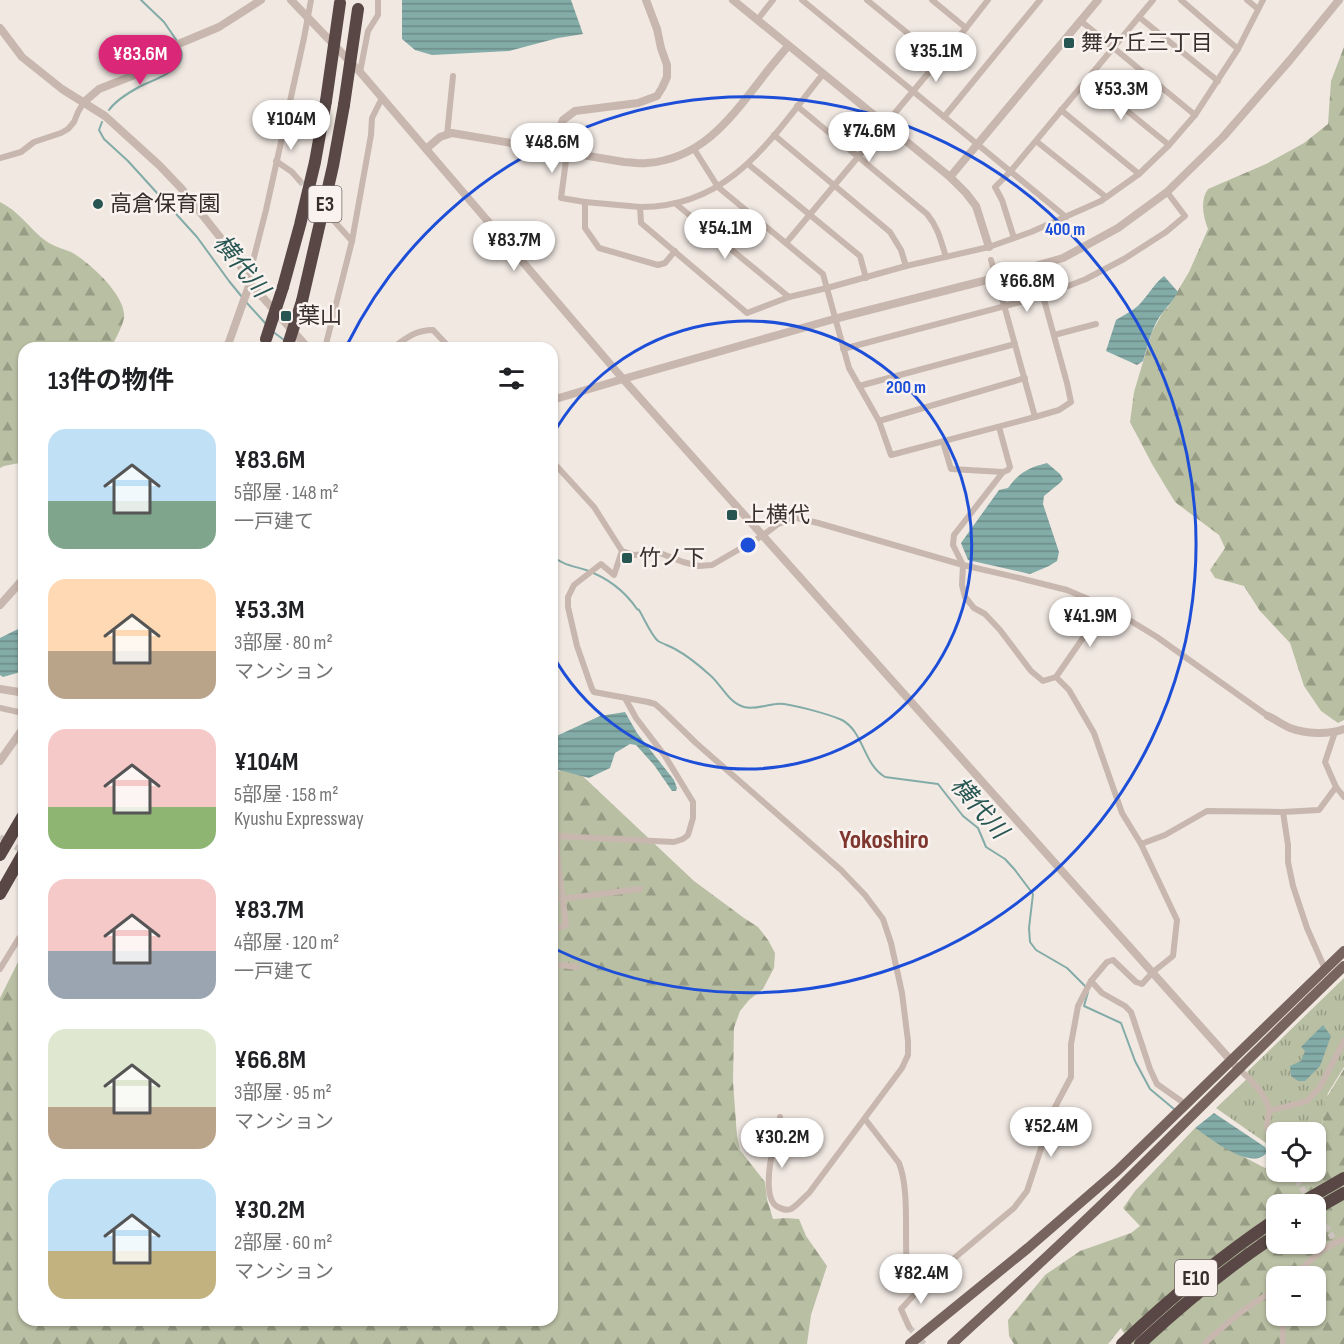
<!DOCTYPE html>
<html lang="ja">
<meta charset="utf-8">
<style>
body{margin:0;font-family:"Sofia Sans Condensed","Noto Sans JP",sans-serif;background:#f2f2f2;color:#202124;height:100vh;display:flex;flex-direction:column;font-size:22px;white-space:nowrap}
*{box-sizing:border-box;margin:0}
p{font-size:20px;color:#757577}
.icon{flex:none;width:33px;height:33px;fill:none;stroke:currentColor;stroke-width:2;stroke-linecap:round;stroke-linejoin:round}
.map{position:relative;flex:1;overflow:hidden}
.details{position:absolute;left:18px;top:342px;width:540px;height:984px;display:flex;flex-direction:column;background:#fff;border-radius:18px;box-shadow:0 2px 4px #0004}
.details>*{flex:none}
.buttons{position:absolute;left:1266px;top:1122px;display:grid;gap:12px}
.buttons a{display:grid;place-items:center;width:60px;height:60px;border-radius:12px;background:#fff;box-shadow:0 2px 4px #0004;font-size:30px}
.price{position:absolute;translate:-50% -51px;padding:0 14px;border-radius:21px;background:#fff;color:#222;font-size:20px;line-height:39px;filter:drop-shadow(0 2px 3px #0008)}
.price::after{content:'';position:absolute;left:50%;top:36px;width:18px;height:14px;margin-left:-9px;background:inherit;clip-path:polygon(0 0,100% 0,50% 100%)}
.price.active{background:#db2777;color:#fff}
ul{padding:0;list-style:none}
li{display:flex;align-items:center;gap:18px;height:150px;padding:0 30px}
li span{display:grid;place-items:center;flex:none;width:168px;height:120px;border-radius:18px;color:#555}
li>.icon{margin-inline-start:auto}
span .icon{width:72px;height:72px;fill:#fffc;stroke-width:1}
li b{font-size:26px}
h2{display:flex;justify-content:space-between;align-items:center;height:72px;padding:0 30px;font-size:26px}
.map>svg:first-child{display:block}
.grass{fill:url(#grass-tufts)}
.forest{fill:url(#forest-firs);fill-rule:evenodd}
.water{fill:url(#water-rules)}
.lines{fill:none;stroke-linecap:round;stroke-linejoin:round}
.stream{stroke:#83aba7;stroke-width:2}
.minor-tunnel{stroke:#ccc3be;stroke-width:6;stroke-dasharray:6 3;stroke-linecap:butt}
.minor{stroke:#c8b7ae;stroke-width:6}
.tertiary{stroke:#c8b7ae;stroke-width:8}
.primary{stroke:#78645f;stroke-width:10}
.motorway{stroke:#584744;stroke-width:12}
.minor-bridge{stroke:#c8b7ae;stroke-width:6}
.motorway-bridge{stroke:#584744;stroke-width:12}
.ring{fill:none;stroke:#1d4ed8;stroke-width:3}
.poi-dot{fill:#265552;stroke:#f9f2ee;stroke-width:2}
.labels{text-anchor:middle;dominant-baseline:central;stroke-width:5;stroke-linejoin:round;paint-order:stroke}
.shield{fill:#f9f2ee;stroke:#726966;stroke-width:1.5}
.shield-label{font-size:21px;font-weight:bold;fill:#382e2c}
.poi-label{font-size:22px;fill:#382e2c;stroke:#f9f2ee;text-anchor:start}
.water-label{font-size:24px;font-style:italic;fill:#265552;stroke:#f9f2ee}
.quarter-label{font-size:26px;font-weight:bold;fill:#7e362e;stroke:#f9f2ee}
.centre{fill:#1d4ed8;stroke:#f9f2ee;stroke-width:3}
.ring-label{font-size:18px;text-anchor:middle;font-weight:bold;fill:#1d4ed8;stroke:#f9f2ee;stroke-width:5;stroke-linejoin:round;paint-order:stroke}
</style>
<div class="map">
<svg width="1344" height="1344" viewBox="0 0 1344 1344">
<defs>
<pattern id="grass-tufts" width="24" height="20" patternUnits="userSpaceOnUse" patternTransform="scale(1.5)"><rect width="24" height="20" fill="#b9bfa3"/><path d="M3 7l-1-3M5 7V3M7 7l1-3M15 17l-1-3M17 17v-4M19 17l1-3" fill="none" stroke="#979c85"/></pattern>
<pattern id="forest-firs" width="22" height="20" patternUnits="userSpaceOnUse" patternTransform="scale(1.5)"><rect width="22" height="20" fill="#b9bfa3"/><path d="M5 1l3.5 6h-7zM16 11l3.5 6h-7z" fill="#979c85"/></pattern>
<pattern id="water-rules" width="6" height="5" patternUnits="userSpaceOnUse" patternTransform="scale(1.5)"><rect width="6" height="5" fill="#83aba7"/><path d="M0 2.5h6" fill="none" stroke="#6c8c88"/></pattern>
</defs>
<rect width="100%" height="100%" fill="#f1e8e2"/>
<polygon class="grass" points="1344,978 1344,1067 1328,1093 1320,1132 1316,1135 1316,1132 1276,1132 1276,1150 1216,1108 1250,1076 1247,1072"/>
<g class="forest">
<path d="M1344,47V720L1338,723L1321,711L1304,686L1290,643L1260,611L1244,586L1215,578L1210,570L1225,548L1219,535L1175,502L1152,464L1130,422L1134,392L1152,332L1163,312L1168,307L1189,272L1208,229C1203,217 1200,200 1208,189L1266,164L1304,143L1328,124L1331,81Z"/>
<path d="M0,202C5,205 11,208 15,212C27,222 36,235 49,243C56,247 64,249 71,252C89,262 127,296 124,318C122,328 115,339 111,348H24V462L4,466L0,468Z"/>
<path d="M572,766L694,881L744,918L758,927L768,940L775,953L774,968L763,989L749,1000L740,1011L734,1028L733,1082L737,1136L740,1150L765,1182L767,1199L773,1219L786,1218L799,1219L806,1236L827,1266L811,1315L807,1344H0V998L24,950V1320H552V777C558,771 563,767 572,766Z"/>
<path d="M1344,1069V1344H1130L1121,1328L1108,1344H1014L1009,1336L1008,1320L1045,1275L1080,1251L1131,1233L1140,1226L1123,1208L1135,1191L1195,1128L1223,1146L1265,1168L1276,1161V1172H1316V1137L1321,1133L1325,1100ZM1276,1204H1316V1244H1276ZM1276,1276H1316V1316H1276Z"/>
</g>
<g class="water">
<polygon points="402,0 571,0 583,34 558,38 509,51 432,55 415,50 402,39"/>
<path d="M1164,276L1178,292C1173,300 1169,305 1163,312C1152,325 1148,345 1143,361L1137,365L1106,351L1116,320C1126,314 1137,309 1144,299C1151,291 1155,283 1164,276Z"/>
<path d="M1047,463L1060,474L1063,479L1061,482L1044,496L1043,504L1059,552L1057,561L1049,566L1030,574L968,560L961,543L999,490L1008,488C1020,472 1028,468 1047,463Z"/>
<polygon points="24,626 24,671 3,677 0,675 0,638"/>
<polygon points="625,712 637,733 674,780 677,788 676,791 672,791 654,765 636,745 630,744 615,753 610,768 589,778 559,770 552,772 552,738 600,716"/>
<polygon points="1323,1025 1331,1036 1320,1066 1305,1081 1298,1081 1291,1076 1290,1066 1301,1061 1305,1051 1301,1047"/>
<path d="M1214,1113L1265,1147L1267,1152C1253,1173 1210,1138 1195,1128Z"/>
</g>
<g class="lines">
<g class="stream">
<polyline points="141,0 164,22 177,41"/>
<path d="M109,110C116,100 128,93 139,87C154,79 192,69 179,46"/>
<polyline points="102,122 99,130 104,139 128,161 197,237 229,281 242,297"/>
<polyline points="246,302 266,324"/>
<polyline points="272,331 284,340"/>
<path d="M552,556C563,565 574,566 586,570C608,578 624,590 637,609L639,610C644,618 651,635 658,641C663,644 670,646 675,649C688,656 700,666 711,676C722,686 729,703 744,707C754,710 765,705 776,704C787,702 831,715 842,720C864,732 863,764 885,777L938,784L963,816L978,828L986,847L1005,859L1015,870L1033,894L1029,928L1030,942L1036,950L1067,968L1086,987"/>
<polyline points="1088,992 1084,1006 1121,1023 1135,1061 1150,1089 1174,1109"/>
</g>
<g class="minor-tunnel">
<polyline points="299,180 334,221"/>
<polyline points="0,837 24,852"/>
<polyline points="1292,1172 1309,1199"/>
<polyline points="1316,1210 1333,1238"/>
<polyline points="909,1327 924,1344"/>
</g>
<g class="minor">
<polyline points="802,0 1066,217"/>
<polyline points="867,0 939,59"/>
<polyline points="932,0 966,28"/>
<polyline points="1181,0 1238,49"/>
<polyline points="1247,0 1258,9"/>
<polyline points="1139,17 1218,81"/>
<polyline points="758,19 773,0"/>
<polyline points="1081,21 1195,115"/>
<polyline points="360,72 368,31 378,15 378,0"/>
<polyline points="1088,79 1169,145"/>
<path d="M797,106L927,214C938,227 941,241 946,257"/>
<polyline points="1061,110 1139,174"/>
<polyline points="944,117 1040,0"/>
<polyline points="447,135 453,76"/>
<polyline points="774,135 890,232 901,250 906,266"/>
<polyline points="1036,141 1106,197"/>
<polyline points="694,149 718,187 823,274 849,368 879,421 891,455 1035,417 1059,410 1071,402 1067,383 1043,296"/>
<path d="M567,153L561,198L585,202L640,207C731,208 772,137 823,74"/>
<polyline points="0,158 21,152 34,142 61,133 68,129 74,122 78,112 84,102"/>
<polyline points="276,161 292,172 299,180"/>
<polyline points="748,164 860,256 866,278"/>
<polyline points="585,202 585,228 599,248 658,265 665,263 675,251"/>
<polyline points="676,204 789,297"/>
<polyline points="640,207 641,223 747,313 789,297 827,288 906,266 989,247 1031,232 1101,201 1139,174 1169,145 1195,115 1238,49 1263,0"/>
<polyline points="334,221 352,241"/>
<polyline points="1014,238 1002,200 995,187 1010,172 1153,0"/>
<polyline points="786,243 966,28 988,0"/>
<polyline points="250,282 253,261 266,210 304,38 311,0"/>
<polyline points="1004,305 1035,417"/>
<polyline points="1054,335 1096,324"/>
<polyline points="325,348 352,241 371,135 372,118 382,98"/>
<path d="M392,348C407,338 415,330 433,330L450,348"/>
<polyline points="843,349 1043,296 1086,279 1124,259 1166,232 1185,216 1167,192"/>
<polyline points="859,386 1015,344"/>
<polyline points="879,421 1025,378"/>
<polyline points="999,427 1010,467 1008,470 1003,472 954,535 953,545 963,565 962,585 965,597 974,608 985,614 1000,630 1031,671 1043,681 1056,677 1085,635 1102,605"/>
<polyline points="943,442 951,469 1003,472"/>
<polyline points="552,461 594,507 622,551 634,555 660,553 683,562 699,566 712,565 762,536 778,524 797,518 818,523 963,565 1019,578 1067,590 1102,605 1121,615 1157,637 1268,716"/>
<path d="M622,551L614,575L601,564L574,585L568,597V607L577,646L592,689L594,692L648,702L655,704L662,710L696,743L841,870L865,895L883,919L891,943L902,993L908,1041V1055L902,1068L809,1193C803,1198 797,1206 791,1209C786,1211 782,1209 778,1207C758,1197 776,1135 780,1117"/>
<polyline points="0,708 23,713"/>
<polyline points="1335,732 1325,762 1336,787 1344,797"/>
<polyline points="1283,812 1288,845 1288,862 1293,886 1307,928 1325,969"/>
<polyline points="552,820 555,822 557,854 552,855"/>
<polyline points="556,836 674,842 683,839 688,835 693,818 693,802 665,756 636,718 625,698"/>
<polyline points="1141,844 1165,835 1207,811 1283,812 1319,810 1336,787"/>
<polyline points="552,900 640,889"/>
<polyline points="552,929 566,925 557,854"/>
<polyline points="552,964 577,967"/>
<polyline points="0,969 19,938 24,935"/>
<polyline points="1091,981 1102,993 1125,1006 1131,1012 1150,1069 1157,1084 1181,1101"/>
<path d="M1238,1068C1249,1079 1266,1093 1269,1110C1269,1114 1268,1119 1267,1124C1267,1133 1272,1138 1276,1145"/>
<polyline points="1269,1111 1307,1101 1320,1087 1344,1041"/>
<path d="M865,1119L899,1163C910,1191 904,1237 907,1268L910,1272L927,1281"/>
<path d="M1295,1276C1309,1260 1324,1246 1344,1239"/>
<polyline points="1283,1316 1283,1344"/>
<polyline points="909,1327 901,1309 927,1281 1014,1208 1027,1191 1054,1109 1071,1077 1071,1044 1078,1006 1091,981 1107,962 1113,960 1136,982 1142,984 1153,972 1173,956 1177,920 1141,844 1122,813 1094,733 1069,690 1056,677"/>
<path d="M1205,1343C1227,1323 1249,1304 1276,1290"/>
</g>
<g class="tertiary">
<polyline points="291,0 360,72 623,379 1234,1064"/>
<polyline points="733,0 950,177 966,193 976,206 989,247"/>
<polyline points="0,28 22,57 62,89 105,116 159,165 181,188 235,256 250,283 308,348"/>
<polyline points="84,102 99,89 142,72 162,57 176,45 219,27 261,0"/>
<path d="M426,149L440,137L452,133L624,162C632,162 640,164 647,163C702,159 731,118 762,78C770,67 779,57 788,46"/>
<polyline points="552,149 563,120 575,111 638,103 657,96 662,88 667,77 667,65 661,48 657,29 646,0"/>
<polyline points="950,177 1098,0"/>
<polyline points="226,348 229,342 250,283"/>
<polyline points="552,400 623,379 834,319 983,281 1063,258 1118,228 1167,192 1223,137 1290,60 1339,0"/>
<polyline points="0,605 24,578"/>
<polyline points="0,689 19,692 24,695"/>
<path d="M1268,716C1276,720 1283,725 1290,728C1306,734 1328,735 1344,729"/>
<polyline points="0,761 24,727"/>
</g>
<g class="primary">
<polyline points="910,1344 1028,1248 1117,1171 1344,951"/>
<path d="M952,1344C1013,1288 1075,1232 1134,1173C1204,1104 1273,1034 1344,966"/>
</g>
<g class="motorway">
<polyline points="283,287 300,225 315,162 326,101"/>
<polyline points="302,301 333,166 344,105"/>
<polyline points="0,855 24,814"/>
<polyline points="0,894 24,852"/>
<polyline points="1299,1204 1344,1178"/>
<polyline points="1316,1209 1344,1193"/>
<path d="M1122,1344C1170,1298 1221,1256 1276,1219"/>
<path d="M1140,1344C1183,1304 1228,1267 1276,1235"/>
</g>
<polyline class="minor-bridge" points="991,260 1003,302"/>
<g class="motorway-bridge">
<polyline points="326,101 340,3"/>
<polyline points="344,105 358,9"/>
<polyline points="266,339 283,287"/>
<polyline points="287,348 302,301"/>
</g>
</g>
<g class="ring">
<path d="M552 436A224 224 0 1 1 552 654"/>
<path d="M347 345A448 448 0 1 1 555 949"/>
</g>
<g class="poi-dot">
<rect x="1063" y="37" width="12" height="12" rx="3"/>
<circle cx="98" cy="204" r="6"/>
<rect x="280" y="310" width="12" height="12" rx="3"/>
<rect x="726" y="509" width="12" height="12" rx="3"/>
<rect x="621" y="552" width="12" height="12" rx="3"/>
</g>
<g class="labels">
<g class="shield">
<rect x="308.5" y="186" width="33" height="36" rx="4.5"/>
<rect x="1175" y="1260" width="42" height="36" rx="4.5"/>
</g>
<g class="shield-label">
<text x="325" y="204">E3</text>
<text x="1196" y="1278">E10</text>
</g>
<g class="poi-label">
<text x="1081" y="43">舞ケ丘三丁目</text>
<text x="110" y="204">高倉保育園</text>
<text x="298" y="316">葉山</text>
<text x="744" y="515">上横代</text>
<text x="639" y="558">竹ノ下</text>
</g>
<g class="water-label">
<text transform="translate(241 266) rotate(51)">横代川</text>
<text transform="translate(979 808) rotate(49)">横代川</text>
</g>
<g class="quarter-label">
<text x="884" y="840">Yokoshiro</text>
</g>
</g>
<circle cx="748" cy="545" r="9" class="centre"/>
<g class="ring-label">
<text x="1065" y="235">400 m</text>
<text x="906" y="393">200 m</text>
</g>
</svg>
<div class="buttons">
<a><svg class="icon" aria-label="locate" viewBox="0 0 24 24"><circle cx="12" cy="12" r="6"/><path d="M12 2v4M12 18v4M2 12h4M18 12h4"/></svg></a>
<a>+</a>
<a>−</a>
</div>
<b class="price" style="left:936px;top:83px">¥35.1M</b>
<b class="price active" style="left:140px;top:86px">¥83.6M</b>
<b class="price" style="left:1121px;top:121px">¥53.3M</b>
<b class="price" style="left:291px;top:151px">¥104M</b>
<b class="price" style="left:869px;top:163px">¥74.6M</b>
<b class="price" style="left:552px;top:174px">¥48.6M</b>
<b class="price" style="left:725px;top:260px">¥54.1M</b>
<b class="price" style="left:514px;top:272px">¥83.7M</b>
<b class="price" style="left:1027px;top:313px">¥66.8M</b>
<b class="price" style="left:1090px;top:648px">¥41.9M</b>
<b class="price" style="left:1051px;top:1158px">¥52.4M</b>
<b class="price" style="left:782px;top:1169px">¥30.2M</b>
<b class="price" style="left:921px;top:1305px">¥82.4M</b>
<section class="details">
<h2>13件の物件<svg class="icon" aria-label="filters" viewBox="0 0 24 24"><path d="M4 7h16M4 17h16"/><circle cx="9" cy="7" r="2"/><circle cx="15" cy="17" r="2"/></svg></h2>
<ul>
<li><span style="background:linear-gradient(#bfe0f5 60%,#7fa58c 0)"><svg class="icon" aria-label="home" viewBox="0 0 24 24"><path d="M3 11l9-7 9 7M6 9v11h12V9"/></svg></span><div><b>¥83.6M</b><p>5部屋 · 148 m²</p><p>一戸建て</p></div></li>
<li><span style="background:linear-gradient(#ffd9b3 60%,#b9a48a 0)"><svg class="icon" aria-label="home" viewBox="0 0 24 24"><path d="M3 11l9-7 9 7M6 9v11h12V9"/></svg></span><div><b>¥53.3M</b><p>3部屋 · 80 m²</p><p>マンション</p></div></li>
<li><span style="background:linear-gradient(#f6c9c9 65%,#8fb573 0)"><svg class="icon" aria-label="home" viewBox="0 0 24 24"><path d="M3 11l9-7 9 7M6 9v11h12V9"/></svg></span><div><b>¥104M</b><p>5部屋 · 158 m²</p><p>Kyushu Expressway</p></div></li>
<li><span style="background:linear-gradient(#f6c9c9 60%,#9aa5b1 0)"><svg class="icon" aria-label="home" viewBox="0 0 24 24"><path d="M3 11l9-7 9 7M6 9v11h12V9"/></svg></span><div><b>¥83.7M</b><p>4部屋 · 120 m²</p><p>一戸建て</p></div></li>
<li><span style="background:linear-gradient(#dfe7d0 65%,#b9a48a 0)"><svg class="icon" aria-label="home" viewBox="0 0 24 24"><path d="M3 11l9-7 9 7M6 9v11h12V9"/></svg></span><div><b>¥66.8M</b><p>3部屋 · 95 m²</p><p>マンション</p></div></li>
<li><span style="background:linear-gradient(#bfe0f5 60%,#c2b280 0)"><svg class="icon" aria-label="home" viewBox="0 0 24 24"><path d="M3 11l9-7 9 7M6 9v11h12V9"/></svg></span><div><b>¥30.2M</b><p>2部屋 · 60 m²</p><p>マンション</p></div></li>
</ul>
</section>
</div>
